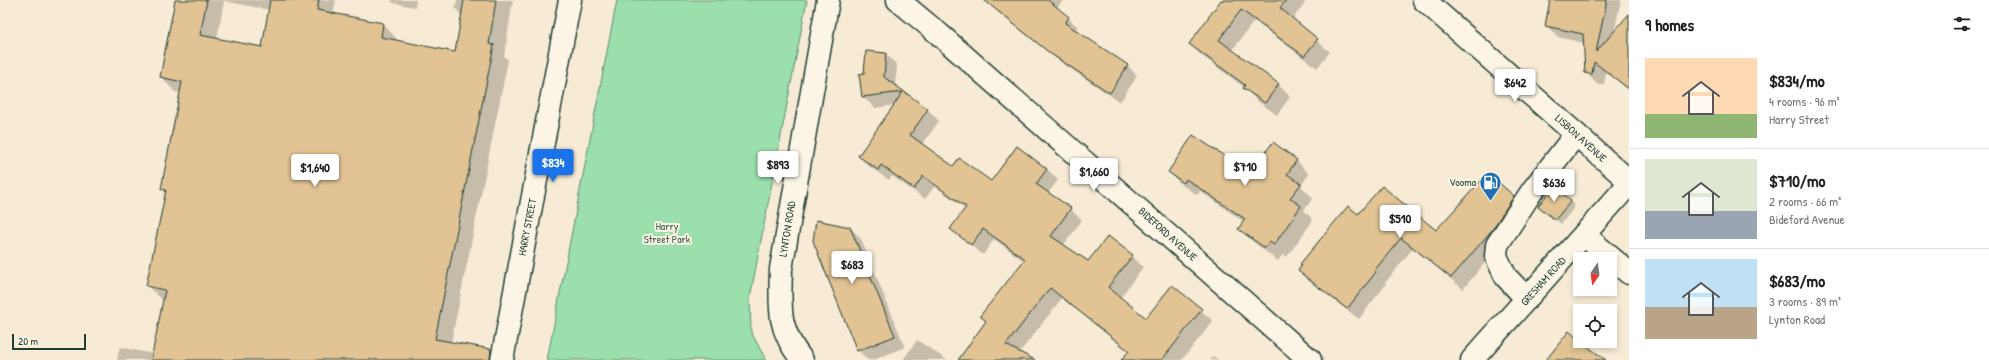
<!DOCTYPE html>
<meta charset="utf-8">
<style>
body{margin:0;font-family:"Patrick Hand",sans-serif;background:#f2f2f2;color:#222;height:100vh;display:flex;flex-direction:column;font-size:15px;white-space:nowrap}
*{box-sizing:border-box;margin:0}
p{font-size:13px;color:#767676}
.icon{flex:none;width:22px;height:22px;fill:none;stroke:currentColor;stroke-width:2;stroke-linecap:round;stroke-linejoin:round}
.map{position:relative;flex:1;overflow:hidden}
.sheet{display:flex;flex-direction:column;background:#fff;width:360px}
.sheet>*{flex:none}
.needle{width:26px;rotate:193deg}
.tools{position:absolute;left:1573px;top:252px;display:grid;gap:8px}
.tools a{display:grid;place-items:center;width:44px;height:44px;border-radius:0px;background:#fff;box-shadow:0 2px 6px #0003;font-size:20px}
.scale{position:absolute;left:12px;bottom:10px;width:74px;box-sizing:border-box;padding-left:4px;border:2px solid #1f3d34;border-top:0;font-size:11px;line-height:14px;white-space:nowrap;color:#1f3d34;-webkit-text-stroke:3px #fcf5e5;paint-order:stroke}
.price{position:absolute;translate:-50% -34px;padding:0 9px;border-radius:4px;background:#fff;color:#222;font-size:13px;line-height:26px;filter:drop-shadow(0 1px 2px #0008)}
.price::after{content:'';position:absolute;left:50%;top:24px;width:12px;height:9px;margin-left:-6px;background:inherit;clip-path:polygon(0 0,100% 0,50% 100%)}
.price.on{background:#1a73e8;color:#fff}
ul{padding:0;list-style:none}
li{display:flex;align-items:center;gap:12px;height:100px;padding:0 16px}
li+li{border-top:1px solid #e0e0e0}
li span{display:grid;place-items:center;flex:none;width:112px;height:80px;border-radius:0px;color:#555}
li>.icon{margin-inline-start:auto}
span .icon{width:48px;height:48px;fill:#fffc;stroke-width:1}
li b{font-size:17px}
h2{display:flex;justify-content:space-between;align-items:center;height:48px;padding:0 16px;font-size:17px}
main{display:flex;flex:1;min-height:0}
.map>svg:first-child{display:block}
.green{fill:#9adfac;stroke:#5c8e70}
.shadow{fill:#0003;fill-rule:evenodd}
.building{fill:#e1c394;stroke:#1f3d34}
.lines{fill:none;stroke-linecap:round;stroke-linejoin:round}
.minor-casing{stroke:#1f3d34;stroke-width:25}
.minor{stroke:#fcf5e5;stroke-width:22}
.labels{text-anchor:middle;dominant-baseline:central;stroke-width:4;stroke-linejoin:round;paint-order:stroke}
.street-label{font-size:11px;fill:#1f3d34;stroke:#fcf5e5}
.poi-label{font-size:11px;fill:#1f3d34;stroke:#fcf5e5;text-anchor:end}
.park-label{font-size:11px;fill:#385d4c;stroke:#fcf5e5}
</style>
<main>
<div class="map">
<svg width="1629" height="360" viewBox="0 0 1629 360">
<rect width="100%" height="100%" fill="#f7ebd5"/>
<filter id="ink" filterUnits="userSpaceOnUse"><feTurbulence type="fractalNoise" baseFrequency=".025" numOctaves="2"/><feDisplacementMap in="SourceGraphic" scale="8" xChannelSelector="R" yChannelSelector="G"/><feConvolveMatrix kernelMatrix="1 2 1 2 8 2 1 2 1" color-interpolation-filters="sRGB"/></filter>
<g filter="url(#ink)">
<polygon class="green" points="617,0 807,0 750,298 751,332 766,360 547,360"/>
<g class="shadow">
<path d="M177,0H336L333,14L383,24L397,39V42L456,53L462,16L455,8L457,0H513L504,56L508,60L451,343L473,360H117L120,347L153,354L164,301L147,286L166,193L162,189L181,93L175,92L161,77ZM224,1L270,10L263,48L217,39Z"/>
<polygon points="391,0 416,0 415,7 393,3"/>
<polygon points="996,0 1063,0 1057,8 1078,27 1075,31 1128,66 1137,76 1120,102 1062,63 1001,15 992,5"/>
<polygon points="1222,0 1307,0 1292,20 1330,52 1317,68 1254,21 1232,51 1278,84 1290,97 1277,115 1256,100 1244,87 1202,56 1190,44"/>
<polygon points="1551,0 1621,0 1614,33 1629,16 1629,90 1606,72 1604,85 1598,85 1586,73 1584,43 1558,37 1546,25"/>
<polygon points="886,54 897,65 895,86 928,110 939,121 922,145 954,168 991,182 1047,169 1058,180 1048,193 1070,209 1082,220 1063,246 1088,263 1132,256 1143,267 1120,298 1146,319 1172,286 1213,321 1182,360 1123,360 1129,352 1062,298 1019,353 1029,360 959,360 987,321 1024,261 994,239 983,255 951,229 966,209 935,186 925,199 892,176 889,180 870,167 859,156 895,105 875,108 863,97 865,74"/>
<polygon points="1273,144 1297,161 1309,174 1301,186 1313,198 1304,210 1313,220 1287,257 1283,254 1278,261 1252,241 1239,228 1244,222 1200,191 1197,195 1182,185 1169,172 1250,175"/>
<polygon points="1513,196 1525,208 1503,241 1463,289 1413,248 1385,283 1386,284 1359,319 1310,282 1299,271 1359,216 1436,232"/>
<polygon points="1570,201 1575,206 1561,224 1539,206"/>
<polygon points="850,227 861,239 905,347 873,360 868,360 858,350"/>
<polygon points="917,340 947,360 903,360"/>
<polygon points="1213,356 1218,360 1210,360"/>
</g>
<g class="building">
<polygon points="175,0 207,0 200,35 262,47 270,0 319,0 317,10 383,23 381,37 455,52 464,0 496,0 489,44 494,45 435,339 491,349 490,360 151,360 165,290 146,286 166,190 161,189 182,82 160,77"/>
<polygon points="984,0 1048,0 1069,17 1065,23 1128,65 1110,93 1051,54"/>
<polygon points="1221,0 1286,0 1280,8 1318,39 1304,56 1241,10 1219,40 1279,84 1265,103 1243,88 1245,85 1189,44"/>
<polygon points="1550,0 1607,0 1596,52 1629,14 1629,89 1594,62 1592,74 1585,73 1583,34 1545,26"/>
<polygon points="866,51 886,53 884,77 928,109 910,135 953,166 959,158 991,181 1017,146 1047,169 1036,184 1071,208 1051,236 1088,261 1108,236 1133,255 1108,287 1146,318 1172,285 1202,309 1162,360 1121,360 1129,351 1050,288 1006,345 1035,360 958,360 986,321 980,316 1025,259 983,229 971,245 950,229 966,207 923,176 914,189 881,165 878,170 858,156 903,92 862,97 859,74 864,73"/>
<polygon points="1193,135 1250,173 1273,142 1297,160 1287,174 1301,184 1290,198 1301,206 1274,245 1270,242 1265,248 1238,229 1245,219 1186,179 1184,183 1168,172"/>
<polygon points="1488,173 1514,196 1492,230 1451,278 1401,238 1374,271 1376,272 1347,309 1298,271 1302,265 1300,264 1348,206 1358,214 1382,186 1436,230"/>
<polygon points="1554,186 1571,201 1555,220 1538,206"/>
<polygon points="816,220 850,227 895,336 857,351 813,241"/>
<polygon points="1569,331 1580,341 1606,360 1546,360"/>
</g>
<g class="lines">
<defs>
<g id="minor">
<polyline points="898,0 939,34 1310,360"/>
<polyline points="1424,0 1629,181"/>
<polyline points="1584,235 1629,273"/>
<polyline points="1527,299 1506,277 1496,256 1497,245 1532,191 1576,134"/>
<polyline points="502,360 570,0"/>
<path d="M802,360C777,328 780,308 781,269L828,0"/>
<polyline points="1472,360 1629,184"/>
</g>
</defs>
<use href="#minor" class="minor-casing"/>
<use href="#minor" class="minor"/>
</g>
</g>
<defs>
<symbol id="fuel-pin" viewBox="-11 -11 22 30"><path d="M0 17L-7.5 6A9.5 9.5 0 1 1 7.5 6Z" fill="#1f6fb2" stroke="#fcf5e5"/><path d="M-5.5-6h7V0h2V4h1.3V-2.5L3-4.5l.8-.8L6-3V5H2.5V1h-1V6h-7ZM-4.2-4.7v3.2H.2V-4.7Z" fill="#fff"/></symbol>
</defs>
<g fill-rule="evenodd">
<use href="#fuel-pin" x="1478" y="170" width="25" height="34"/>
</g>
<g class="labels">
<g class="street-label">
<text transform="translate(1581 138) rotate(42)">LISBON AVENUE</text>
<text transform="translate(527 227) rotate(-79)">HARRY STREET</text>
<text transform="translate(787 229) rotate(-81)">LYNTON ROAD</text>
<text transform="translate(1168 234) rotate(42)">BIDEFORD AVENUE</text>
<text transform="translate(1543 281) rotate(-48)">GRESHAM ROAD</text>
</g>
<g class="poi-label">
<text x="1476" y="182">Vooma</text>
</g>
<g class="park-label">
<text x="667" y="226">Harry<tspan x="667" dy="13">Street Park</tspan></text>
</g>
</g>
</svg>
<div class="tools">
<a><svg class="needle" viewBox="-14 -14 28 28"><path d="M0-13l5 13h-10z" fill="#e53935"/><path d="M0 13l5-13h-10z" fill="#767676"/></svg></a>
<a><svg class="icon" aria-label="locate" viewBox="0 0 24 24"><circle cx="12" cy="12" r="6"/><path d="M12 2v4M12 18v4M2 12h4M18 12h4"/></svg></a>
</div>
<div class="scale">20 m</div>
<b class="price" style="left:1515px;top:103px">$642</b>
<b class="price on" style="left:553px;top:183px">$834</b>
<b class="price" style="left:778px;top:185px">$893</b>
<b class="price" style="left:1245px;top:187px">$710</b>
<b class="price" style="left:315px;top:188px">$1,640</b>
<b class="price" style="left:1094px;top:192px">$1,660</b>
<b class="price" style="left:1554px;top:203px">$636</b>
<b class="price" style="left:1400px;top:239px">$510</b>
<b class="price" style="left:852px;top:285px">$683</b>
</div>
<section class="sheet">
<h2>9 homes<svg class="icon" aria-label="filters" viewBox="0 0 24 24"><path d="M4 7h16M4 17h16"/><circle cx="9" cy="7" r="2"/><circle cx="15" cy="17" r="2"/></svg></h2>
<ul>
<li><span style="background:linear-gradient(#ffd9b3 70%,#8fb573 0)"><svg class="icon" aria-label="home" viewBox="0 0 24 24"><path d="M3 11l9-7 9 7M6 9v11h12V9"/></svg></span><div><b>$834/mo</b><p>4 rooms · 96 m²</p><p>Harry Street</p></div></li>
<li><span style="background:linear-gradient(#dfe7d0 65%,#9aa5b1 0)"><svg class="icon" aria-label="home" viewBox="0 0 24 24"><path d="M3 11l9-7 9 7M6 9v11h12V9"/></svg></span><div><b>$710/mo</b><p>2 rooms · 66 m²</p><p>Bideford Avenue</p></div></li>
<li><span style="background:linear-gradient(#bfe0f5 60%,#b9a48a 0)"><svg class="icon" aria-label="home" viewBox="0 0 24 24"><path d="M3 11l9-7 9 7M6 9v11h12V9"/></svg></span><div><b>$683/mo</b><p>3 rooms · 89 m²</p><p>Lynton Road</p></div></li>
</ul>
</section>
</main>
